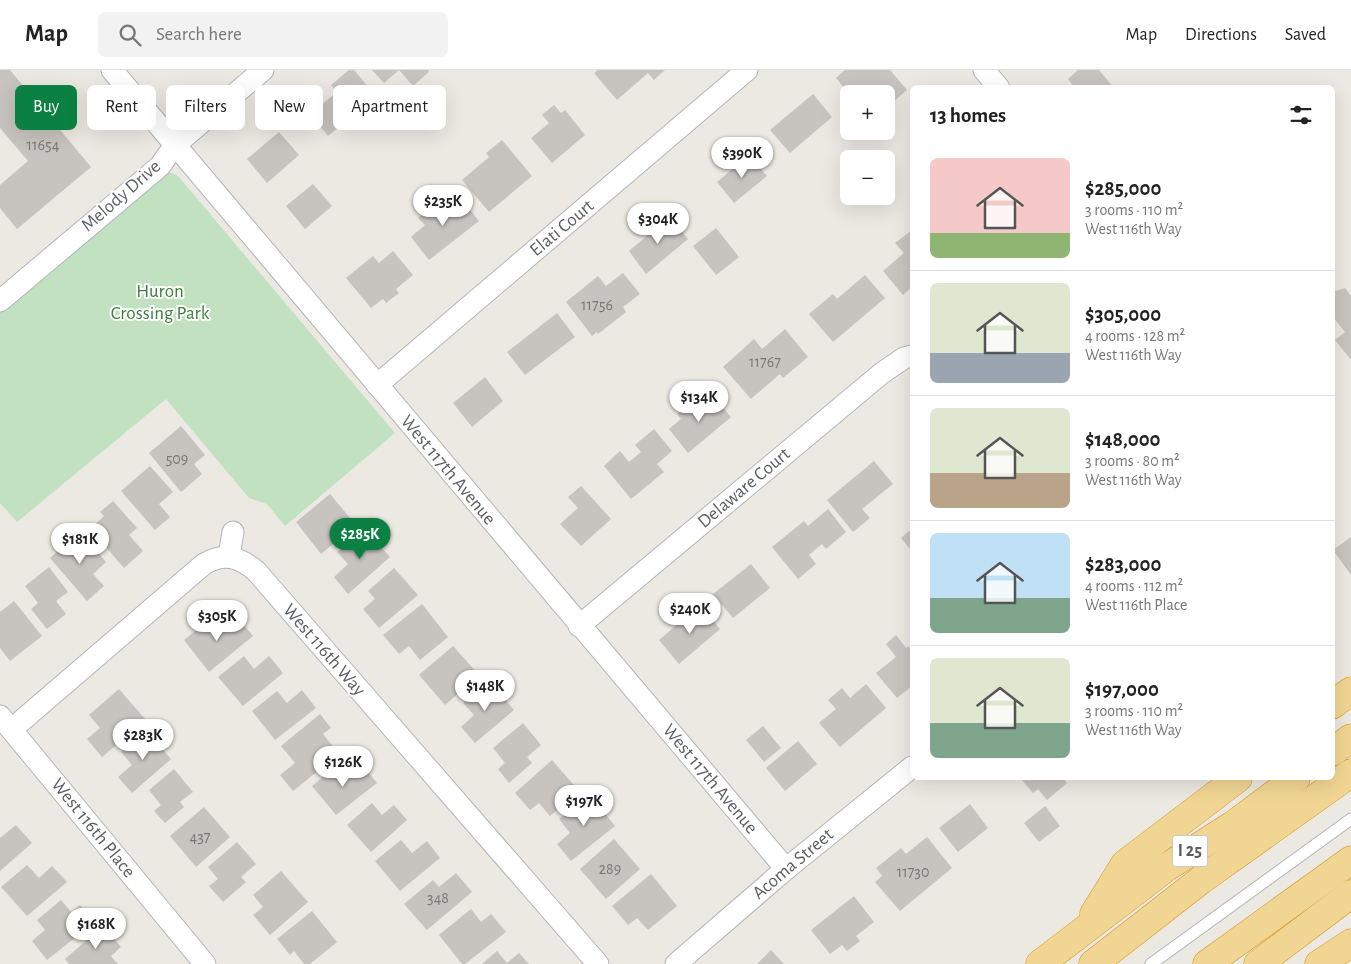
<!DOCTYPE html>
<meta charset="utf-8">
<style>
body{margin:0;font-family:"Alegreya Sans",sans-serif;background:#f2f2f2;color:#222;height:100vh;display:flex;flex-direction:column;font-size:19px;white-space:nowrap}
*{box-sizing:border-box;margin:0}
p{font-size:16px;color:#767676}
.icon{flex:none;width:28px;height:28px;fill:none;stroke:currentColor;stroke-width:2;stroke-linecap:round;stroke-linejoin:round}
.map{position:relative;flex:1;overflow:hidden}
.side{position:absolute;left:910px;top:15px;width:425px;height:695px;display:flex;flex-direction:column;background:#fff;border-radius:8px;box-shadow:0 5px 20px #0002}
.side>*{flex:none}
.hud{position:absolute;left:15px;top:15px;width:475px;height:45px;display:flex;gap:10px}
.buttons{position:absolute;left:840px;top:15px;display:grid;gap:10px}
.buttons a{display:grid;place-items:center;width:55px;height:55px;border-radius:8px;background:#fff;box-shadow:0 5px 20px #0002;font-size:25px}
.price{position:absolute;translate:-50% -42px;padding:0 11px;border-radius:18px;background:#fff;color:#222;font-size:16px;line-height:32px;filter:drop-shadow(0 1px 2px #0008)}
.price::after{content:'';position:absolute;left:50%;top:30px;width:15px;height:11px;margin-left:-8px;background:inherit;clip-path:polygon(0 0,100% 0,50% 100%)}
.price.on{background:#0b8043;color:#fff}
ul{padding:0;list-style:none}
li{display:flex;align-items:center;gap:15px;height:125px;padding:0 20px}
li+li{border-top:1px solid #e0e0e0}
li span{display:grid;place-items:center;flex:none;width:140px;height:100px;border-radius:8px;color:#555}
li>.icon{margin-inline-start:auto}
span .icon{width:60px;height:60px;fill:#fffc;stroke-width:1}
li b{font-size:21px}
h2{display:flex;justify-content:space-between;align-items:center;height:60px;padding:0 20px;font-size:21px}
.tag{padding:0 18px;border-radius:8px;background:#fff;box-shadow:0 5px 20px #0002;font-size:18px;line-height:45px}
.tag.on{background:#0b8043;color:#fff}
header{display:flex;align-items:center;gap:30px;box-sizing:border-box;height:70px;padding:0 25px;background:#fff;border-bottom:1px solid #e0e0e0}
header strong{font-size:24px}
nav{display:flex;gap:28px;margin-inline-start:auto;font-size:18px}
.search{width:350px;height:45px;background:#f2f2f2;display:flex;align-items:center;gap:12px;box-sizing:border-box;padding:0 18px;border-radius:8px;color:#767676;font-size:19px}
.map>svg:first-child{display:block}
.green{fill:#c2e1c1}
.building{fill:#c7c4bf}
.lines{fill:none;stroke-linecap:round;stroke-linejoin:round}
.service-casing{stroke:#b2b5b8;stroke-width:13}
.minor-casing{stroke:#b2b5b8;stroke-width:23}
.motorway-casing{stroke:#d79217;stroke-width:29}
.service{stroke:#fff;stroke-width:11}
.minor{stroke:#fff;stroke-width:21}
.motorway{stroke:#f1d593;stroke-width:28}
.labels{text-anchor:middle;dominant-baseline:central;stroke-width:4;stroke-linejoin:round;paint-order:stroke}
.number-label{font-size:16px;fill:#757878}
.shield{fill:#fff;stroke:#8c8e90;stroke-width:1}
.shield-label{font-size:18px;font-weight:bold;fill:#5a5e61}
.street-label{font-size:19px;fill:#5a5e61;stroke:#fff}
.park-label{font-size:19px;fill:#3d7e3d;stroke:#fff}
</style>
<header>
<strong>Map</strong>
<div class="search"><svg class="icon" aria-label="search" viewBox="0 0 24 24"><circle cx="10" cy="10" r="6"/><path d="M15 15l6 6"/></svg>Search here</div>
<nav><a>Map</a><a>Directions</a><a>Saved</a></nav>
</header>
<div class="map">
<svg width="1351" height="894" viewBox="0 0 1351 894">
<rect width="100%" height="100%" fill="#ece9e2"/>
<polygon class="green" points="165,103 172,103 178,106 395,363 285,456 267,434 249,428 166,329 17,452 0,433 0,241"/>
<g class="building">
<polygon points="0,0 10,0 91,97 17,159 0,138 0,115 28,91 0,58"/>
<polygon points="349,0 354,0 371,20 356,33 360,39 328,66 310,44 337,22 331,15"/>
<polygon points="372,0 428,0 429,2 413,16 399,0 384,13"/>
<polygon points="598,0 665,0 654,10 648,3 617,30 594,3"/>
<polygon points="845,0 890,0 907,20 886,38 886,24 849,24 836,8"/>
<polygon points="1078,0 1099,0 1114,18 1075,18 1068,9"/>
<polygon points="813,24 832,47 790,83 770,60"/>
<polygon points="554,35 561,43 565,40 585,65 552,93 531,68 549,53 542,45"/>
<polygon points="279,62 299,85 267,113 247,89"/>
<polygon points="502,70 532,106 489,142 462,110 489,87 486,83"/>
<polygon points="749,85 767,106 734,133 717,112"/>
<polygon points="313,114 332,136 305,159 286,136"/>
<polygon points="459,126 479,151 429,190 411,167 425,155 418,148 436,133 442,140"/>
<polygon points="670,146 688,169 646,204 629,181"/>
<polygon points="716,158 739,187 716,205 693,176"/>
<polygon points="911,161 912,217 903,225 883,201 904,183 895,173"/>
<polygon points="393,181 413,205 396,219 399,223 386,233 383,229 371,238 346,208 373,186 379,193"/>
<polygon points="623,203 640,224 623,237 626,242 598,264 597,262 592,266 566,232 598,206 606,216"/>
<polygon points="865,205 885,228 833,272 809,244 833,224 837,229"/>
<polygon points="1345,218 1351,226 1351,290 1335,270 1345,262 1332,246 1332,222"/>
<polygon points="557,243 575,267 525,305 507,282"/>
<polygon points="785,259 808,287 783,308 780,304 751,329 723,297 754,269 762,279"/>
<polygon points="485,307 503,331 472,357 453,333"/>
<polygon points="711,324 731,347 688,383 669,359 681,349 677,344 687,336 691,340"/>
<polygon points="181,356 205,385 194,394 202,404 181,422 149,383"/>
<polygon points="654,359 672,381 657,394 664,402 631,429 604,396 620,381 629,392 641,382 635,375"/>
<polygon points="874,391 893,414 862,439 870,448 853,462 827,430"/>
<polygon points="150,396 173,422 159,434 170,447 155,460 121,421"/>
<polygon points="581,416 611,449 581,476 560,454 578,438 568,427"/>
<polygon points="330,424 356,455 321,484 296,452"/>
<polygon points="113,431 137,458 129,465 143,481 124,498 90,459 104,446 100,442"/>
<polygon points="828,439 846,462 826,479 822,474 809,485 816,494 798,509 772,477 804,451 808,456"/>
<polygon points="364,458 390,487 348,524 334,507 348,494 337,482"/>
<polygon points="909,461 912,465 912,475 909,478 901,468"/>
<polygon points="80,462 106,492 93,504 104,516 87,531 50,488"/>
<polygon points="1351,467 1351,505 1333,480"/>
<polygon points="751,494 770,518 733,548 713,524"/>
<polygon points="49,497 68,522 56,531 66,544 47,559 31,539 38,533 25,516"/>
<polygon points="394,498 418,525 379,558 363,539 375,529 368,521"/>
<polygon points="14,531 42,566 10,591 0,578 0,542"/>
<polygon points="422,534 448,567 420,590 409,576 399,584 383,565"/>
<polygon points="700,535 720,559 679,594 659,570"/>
<polygon points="214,546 225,559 238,548 253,566 209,602 184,570"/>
<polygon points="896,565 906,578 908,576 912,581 912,616 897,628 876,603 896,587 886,574"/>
<polygon points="453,576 479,605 445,635 419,605"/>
<polygon points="244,586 254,599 269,586 283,603 243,636 218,607"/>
<polygon points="489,611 514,640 475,673 461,657 474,645 463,633"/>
<polygon points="866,614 886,638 840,677 819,653 836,639 828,630 842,618 850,628"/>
<polygon points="119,619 146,650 102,687 87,669 100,658 89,645"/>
<polygon points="302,620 316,638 275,670 252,641 277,621 287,633"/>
<polygon points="320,644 331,658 323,664 339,684 293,721 280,705 295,693 281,676"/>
<polygon points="523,653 541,675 527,687 532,693 509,713 498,699 505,693 493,678"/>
<polygon points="763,656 781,678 764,692 746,670"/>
<polygon points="146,660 171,689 132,723 118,707 132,695 121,682"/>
<polygon points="798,671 817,694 785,721 766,698"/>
<polygon points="552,690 579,721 550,746 539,733 530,740 515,723"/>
<polygon points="338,695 348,708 363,696 377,713 336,745 312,716"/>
<polygon points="174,699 193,722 180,732 184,737 165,753 154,741 161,735 149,720"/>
<polygon points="1020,708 1063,708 1067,713 1047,730 1038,719 1033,723"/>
<polygon points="590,725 615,756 571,791 557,774 570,763 559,749"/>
<polygon points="372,733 382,745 394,735 407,750 371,782 347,755"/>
<polygon points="970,734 988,758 958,782 939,758"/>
<polygon points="1045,736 1060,756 1039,772 1024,753"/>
<polygon points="204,737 230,767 196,797 170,766"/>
<polygon points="16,755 32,773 0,801 0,768"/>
<polygon points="927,767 952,798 900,841 875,812 882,806 876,798 901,778 906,784"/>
<polygon points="614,769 640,799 606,829 580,799"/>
<polygon points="401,770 412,783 427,771 440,788 400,821 375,791"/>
<polygon points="237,772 256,794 241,807 246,812 223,832 209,816 218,809 208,797"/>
<polygon points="27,795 39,808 52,796 67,812 27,846 1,817"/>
<polygon points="281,801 308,832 270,865 253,845 263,837 253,825"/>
<polygon points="456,803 472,822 427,860 404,834 433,810 439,817"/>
<polygon points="651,804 677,836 648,860 637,848 628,855 612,836"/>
<polygon points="854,826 874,852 856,866 860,871 847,881 842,875 830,884 811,860"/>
<polygon points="61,830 71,842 80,835 95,852 47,890 32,871 45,860 37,850"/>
<polygon points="471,839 481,852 491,844 506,862 465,894 462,894 439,865"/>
<polygon points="312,841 337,872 310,894 304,894 294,881 290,885 277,869"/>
<polygon points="103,856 121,877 111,886 118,894 69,894 65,889"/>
<polygon points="771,880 784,894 757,894"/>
<polygon points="497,881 507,893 519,883 529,894 482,894"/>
</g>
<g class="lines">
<defs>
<polyline id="service" points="1151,894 1351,749"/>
<g id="minor">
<polyline points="112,0 786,799"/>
<polyline points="984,0 999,18"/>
<polyline points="0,231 160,96 175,75 263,0"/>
<polyline points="377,315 747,0"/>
<polyline points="229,486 233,462"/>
<polyline points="579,556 882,303 904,288 912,286"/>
<polyline points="0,646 205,894"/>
<path d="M12,659L204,494C225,482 239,487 256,501L598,894"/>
<polyline points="676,894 786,799 912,697"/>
</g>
<g id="motorway">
<polyline points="1332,635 1351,621"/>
<polyline points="1332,682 1351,668"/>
<polyline points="1094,844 1125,794 1238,708"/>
<polyline points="1040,894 1167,797 1233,755 1296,708"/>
<polyline points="1093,894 1201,810 1351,703"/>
<polyline points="1207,894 1351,790"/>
<polyline points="1258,894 1351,824"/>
<polyline points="1319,894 1351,873"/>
</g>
</defs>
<use href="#service" class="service-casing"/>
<use href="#minor" class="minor-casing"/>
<use href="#motorway" class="motorway-casing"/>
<use href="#service" class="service"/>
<use href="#minor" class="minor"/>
<use href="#motorway" class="motorway"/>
</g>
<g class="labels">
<g class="number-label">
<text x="43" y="75">11654</text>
<text x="597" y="235">11756</text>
<text x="765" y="292">11767</text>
<text x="177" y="389">509</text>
<text x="200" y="767">437</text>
<text x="610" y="799">289</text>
<text x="913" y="802">11730</text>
<text x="438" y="828">348</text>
</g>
<rect class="shield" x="1172.5" y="765.5" width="35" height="31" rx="4"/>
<g class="shield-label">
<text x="1190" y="781">I 25</text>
</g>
<g class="street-label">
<text transform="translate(121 126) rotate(-41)">Melody Drive</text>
<text transform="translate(562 158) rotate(-40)">Elati Court</text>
<text transform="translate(448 400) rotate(50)">West 117th Avenue</text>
<text transform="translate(744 418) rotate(-40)">Delaware Court</text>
<text transform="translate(324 580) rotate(49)">West 116th Way</text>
<text transform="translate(710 709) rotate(50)">West 117th Avenue</text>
<text transform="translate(93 758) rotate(51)">West 116th Place</text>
<text transform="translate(793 794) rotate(-40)">Acoma Street</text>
</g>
<g class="park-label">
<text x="160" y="221">Huron<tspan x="160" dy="22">Crossing Park</tspan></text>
</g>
</g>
</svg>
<div class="buttons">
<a>+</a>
<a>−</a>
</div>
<b class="price" style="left:742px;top:109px">$390K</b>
<b class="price" style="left:443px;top:157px">$235K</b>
<b class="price" style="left:658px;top:175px">$304K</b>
<b class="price" style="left:699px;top:353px">$134K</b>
<b class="price on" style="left:360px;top:490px">$285K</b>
<b class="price" style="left:80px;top:495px">$181K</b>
<b class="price" style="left:690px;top:565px">$240K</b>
<b class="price" style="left:217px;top:572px">$305K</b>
<b class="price" style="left:485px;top:642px">$148K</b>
<b class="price" style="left:143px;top:691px">$283K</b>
<b class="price" style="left:343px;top:718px">$126K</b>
<b class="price" style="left:584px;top:757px">$197K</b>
<b class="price" style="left:96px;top:880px">$168K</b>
<div class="hud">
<a class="tag on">Buy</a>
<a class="tag">Rent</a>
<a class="tag">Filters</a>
<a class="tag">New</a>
<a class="tag">Apartment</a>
</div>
<section class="side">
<h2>13 homes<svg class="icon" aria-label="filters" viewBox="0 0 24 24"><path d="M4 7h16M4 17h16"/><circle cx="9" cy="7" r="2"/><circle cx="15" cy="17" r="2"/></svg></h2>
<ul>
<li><span style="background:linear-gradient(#f6c9c9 75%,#8fb573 0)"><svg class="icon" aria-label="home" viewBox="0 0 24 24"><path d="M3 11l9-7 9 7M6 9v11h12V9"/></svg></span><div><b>$285,000</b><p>3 rooms · 110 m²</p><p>West 116th Way</p></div></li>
<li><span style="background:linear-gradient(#dfe7d0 70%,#9aa5b1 0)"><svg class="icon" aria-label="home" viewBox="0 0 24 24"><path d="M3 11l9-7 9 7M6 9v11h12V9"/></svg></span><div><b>$305,000</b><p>4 rooms · 128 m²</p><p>West 116th Way</p></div></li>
<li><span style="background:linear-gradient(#dfe7d0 65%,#b9a48a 0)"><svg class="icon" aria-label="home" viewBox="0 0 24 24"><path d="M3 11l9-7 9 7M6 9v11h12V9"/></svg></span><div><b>$148,000</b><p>3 rooms · 80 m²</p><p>West 116th Way</p></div></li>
<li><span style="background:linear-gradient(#bfe0f5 65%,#7fa58c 0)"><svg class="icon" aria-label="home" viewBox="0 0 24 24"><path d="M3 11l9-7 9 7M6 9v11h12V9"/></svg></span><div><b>$283,000</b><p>4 rooms · 112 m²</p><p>West 116th Place</p></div></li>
<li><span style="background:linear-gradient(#dfe7d0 65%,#7fa58c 0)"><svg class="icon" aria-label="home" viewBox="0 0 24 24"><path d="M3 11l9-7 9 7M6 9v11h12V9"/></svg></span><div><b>$197,000</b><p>3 rooms · 110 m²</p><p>West 116th Way</p></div></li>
</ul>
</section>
</div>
